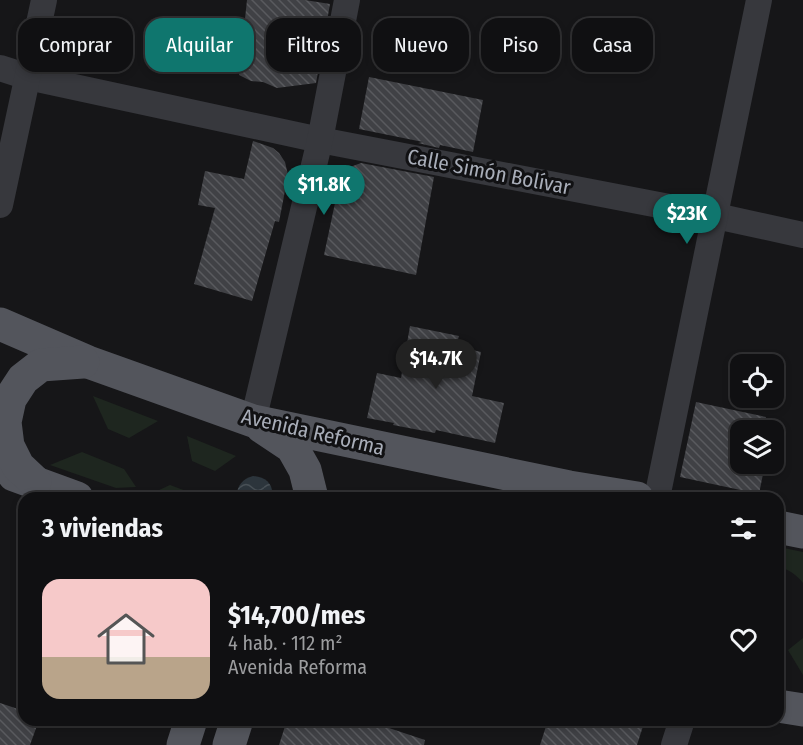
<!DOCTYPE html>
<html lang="es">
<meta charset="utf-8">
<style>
body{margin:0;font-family:"Fira Sans Condensed",sans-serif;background:#1e1e20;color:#f1f3f6;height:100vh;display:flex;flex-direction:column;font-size:22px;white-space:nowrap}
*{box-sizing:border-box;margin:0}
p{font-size:20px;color:#9c9d9f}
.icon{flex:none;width:33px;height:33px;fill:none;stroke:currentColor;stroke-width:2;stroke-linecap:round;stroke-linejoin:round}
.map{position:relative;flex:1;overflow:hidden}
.details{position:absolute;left:18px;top:492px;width:766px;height:234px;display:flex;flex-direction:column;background:#101012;border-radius:18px;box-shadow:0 3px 9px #0003,0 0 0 2px #303032}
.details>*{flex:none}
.hud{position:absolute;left:18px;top:18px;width:768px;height:54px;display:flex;gap:12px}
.fabs{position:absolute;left:730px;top:354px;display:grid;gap:12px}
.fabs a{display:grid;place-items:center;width:54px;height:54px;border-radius:12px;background:#101012;box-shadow:0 3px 9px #0003,0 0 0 2px #303032;font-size:30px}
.price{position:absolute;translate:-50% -51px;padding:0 14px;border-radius:21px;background:#0f766e;color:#fff;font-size:20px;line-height:39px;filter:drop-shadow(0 2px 3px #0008)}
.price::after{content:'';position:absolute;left:50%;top:36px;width:18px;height:14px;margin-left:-9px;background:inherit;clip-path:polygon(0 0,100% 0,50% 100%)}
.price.current{background:#222;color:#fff}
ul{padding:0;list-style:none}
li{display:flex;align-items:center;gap:18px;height:150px;padding:0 24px}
li span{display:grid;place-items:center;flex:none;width:168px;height:120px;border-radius:18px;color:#555}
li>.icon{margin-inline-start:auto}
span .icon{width:72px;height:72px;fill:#fffc;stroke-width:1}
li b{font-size:26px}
h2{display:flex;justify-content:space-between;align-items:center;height:72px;padding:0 24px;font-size:26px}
.chip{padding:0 21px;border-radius:18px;background:#101012;box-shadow:0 3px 9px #0003,0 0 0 2px #303032;font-size:21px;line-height:54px}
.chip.current{background:#0f766e;color:#fff}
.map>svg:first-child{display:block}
.green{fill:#1e261f}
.water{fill:url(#water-waves)}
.building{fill:url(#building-back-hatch)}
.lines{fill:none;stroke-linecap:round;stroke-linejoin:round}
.minor{stroke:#37383d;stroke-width:26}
.primary{stroke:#53555c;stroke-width:33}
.labels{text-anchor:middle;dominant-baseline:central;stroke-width:6;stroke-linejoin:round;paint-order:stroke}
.street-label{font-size:21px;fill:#a8adb8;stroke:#111113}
</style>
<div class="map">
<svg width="803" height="745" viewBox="0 0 803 745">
<defs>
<pattern id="water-waves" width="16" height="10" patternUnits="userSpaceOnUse" patternTransform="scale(1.5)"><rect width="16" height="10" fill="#2c353c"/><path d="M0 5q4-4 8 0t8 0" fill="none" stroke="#485056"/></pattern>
<pattern id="building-back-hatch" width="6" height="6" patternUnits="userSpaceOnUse" patternTransform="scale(1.5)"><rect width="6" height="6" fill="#404145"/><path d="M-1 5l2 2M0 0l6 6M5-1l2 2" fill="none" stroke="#595a5e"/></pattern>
</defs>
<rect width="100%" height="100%" fill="#161618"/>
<g class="green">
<polygon points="93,396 158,421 129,438 108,429"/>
<polygon points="187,436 236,456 215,471 192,461"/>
<polygon points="82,452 124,469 136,487 116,488 50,465"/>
<polygon points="170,485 205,498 152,498 146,496"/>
<polygon points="428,490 473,498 435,498"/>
<path d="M779,547L803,552V583C797,575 788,569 779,567Z"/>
<polygon points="803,638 803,675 788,650"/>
</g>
<path class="water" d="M253,476C266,477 274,484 272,498H237C236,487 242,479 253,476Z"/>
<g class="building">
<polygon points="247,0 305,0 330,4 316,83 277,88 263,82 251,81 239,75"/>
<polygon points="369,77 483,100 473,152 440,145 439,148 418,143 423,142 359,129"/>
<polygon points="253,141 273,148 279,153 285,162 288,175 279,222 275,221 252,301 194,284 215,208 198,205 205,171 244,179"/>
<polygon points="361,163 434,177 416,275 324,255 342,170"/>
<polygon points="410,326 459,336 456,346 481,352 472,396 504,403 495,443 436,430 435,433 393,425 394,423 367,418 377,373 401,378"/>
<polygon points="696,402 766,417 763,430 741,430 741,464 765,464 759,494 680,477"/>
<polygon points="0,703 24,711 24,720 39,720 30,745 0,745"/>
<polygon points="287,720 382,720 380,725 425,740 424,745 279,745"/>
<polygon points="548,720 645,720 637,745 540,745"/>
</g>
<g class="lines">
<g class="minor">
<polyline points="0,68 28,77 320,140 716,216 803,235"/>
<polyline points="0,205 44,0"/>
<polyline points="253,421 320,140 347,0"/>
<polyline points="657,498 759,0"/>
<polyline points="674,745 682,720"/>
</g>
<g class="primary">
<polyline points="0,324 88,362 253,421 569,487 637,498"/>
<polyline points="262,427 292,447 305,470 312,498"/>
<polyline points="14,475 77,498"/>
<polyline points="35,482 18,466 8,446 5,422 10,399 23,379 41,365 83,362"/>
<polyline points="778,527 803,532"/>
<polyline points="778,706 803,710"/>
<polyline points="183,745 191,720"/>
<polyline points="229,745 237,720"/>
</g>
</g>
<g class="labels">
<g class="street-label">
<text transform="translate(489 172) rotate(11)">Calle Simón Bolívar</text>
<text transform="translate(313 432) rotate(13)">Avenida Reforma</text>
</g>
</g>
</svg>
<div class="fabs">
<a><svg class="icon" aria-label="locate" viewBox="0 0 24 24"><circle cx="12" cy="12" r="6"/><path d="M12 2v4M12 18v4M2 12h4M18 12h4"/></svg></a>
<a><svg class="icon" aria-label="layers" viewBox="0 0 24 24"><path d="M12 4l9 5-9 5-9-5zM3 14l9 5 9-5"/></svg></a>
</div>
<b class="price" style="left:324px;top:216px">$11.8K</b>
<b class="price" style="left:687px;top:245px">$23K</b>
<b class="price current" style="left:436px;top:390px">$14.7K</b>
<div class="hud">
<a class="chip">Comprar</a>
<a class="chip current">Alquilar</a>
<a class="chip">Filtros</a>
<a class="chip">Nuevo</a>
<a class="chip">Piso</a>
<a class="chip">Casa</a>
</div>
<section class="details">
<h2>3 viviendas<svg class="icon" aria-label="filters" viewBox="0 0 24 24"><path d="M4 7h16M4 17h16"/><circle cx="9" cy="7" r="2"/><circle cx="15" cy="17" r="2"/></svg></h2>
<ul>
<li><span style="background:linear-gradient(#f6c9c9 65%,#b9a48a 0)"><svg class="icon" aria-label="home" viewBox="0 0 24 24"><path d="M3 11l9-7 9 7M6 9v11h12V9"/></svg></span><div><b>$14,700/mes</b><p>4 hab. · 112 m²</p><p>Avenida Reforma</p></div><svg class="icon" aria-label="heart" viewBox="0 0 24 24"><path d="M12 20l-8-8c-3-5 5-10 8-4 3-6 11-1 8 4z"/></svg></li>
</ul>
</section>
</div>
